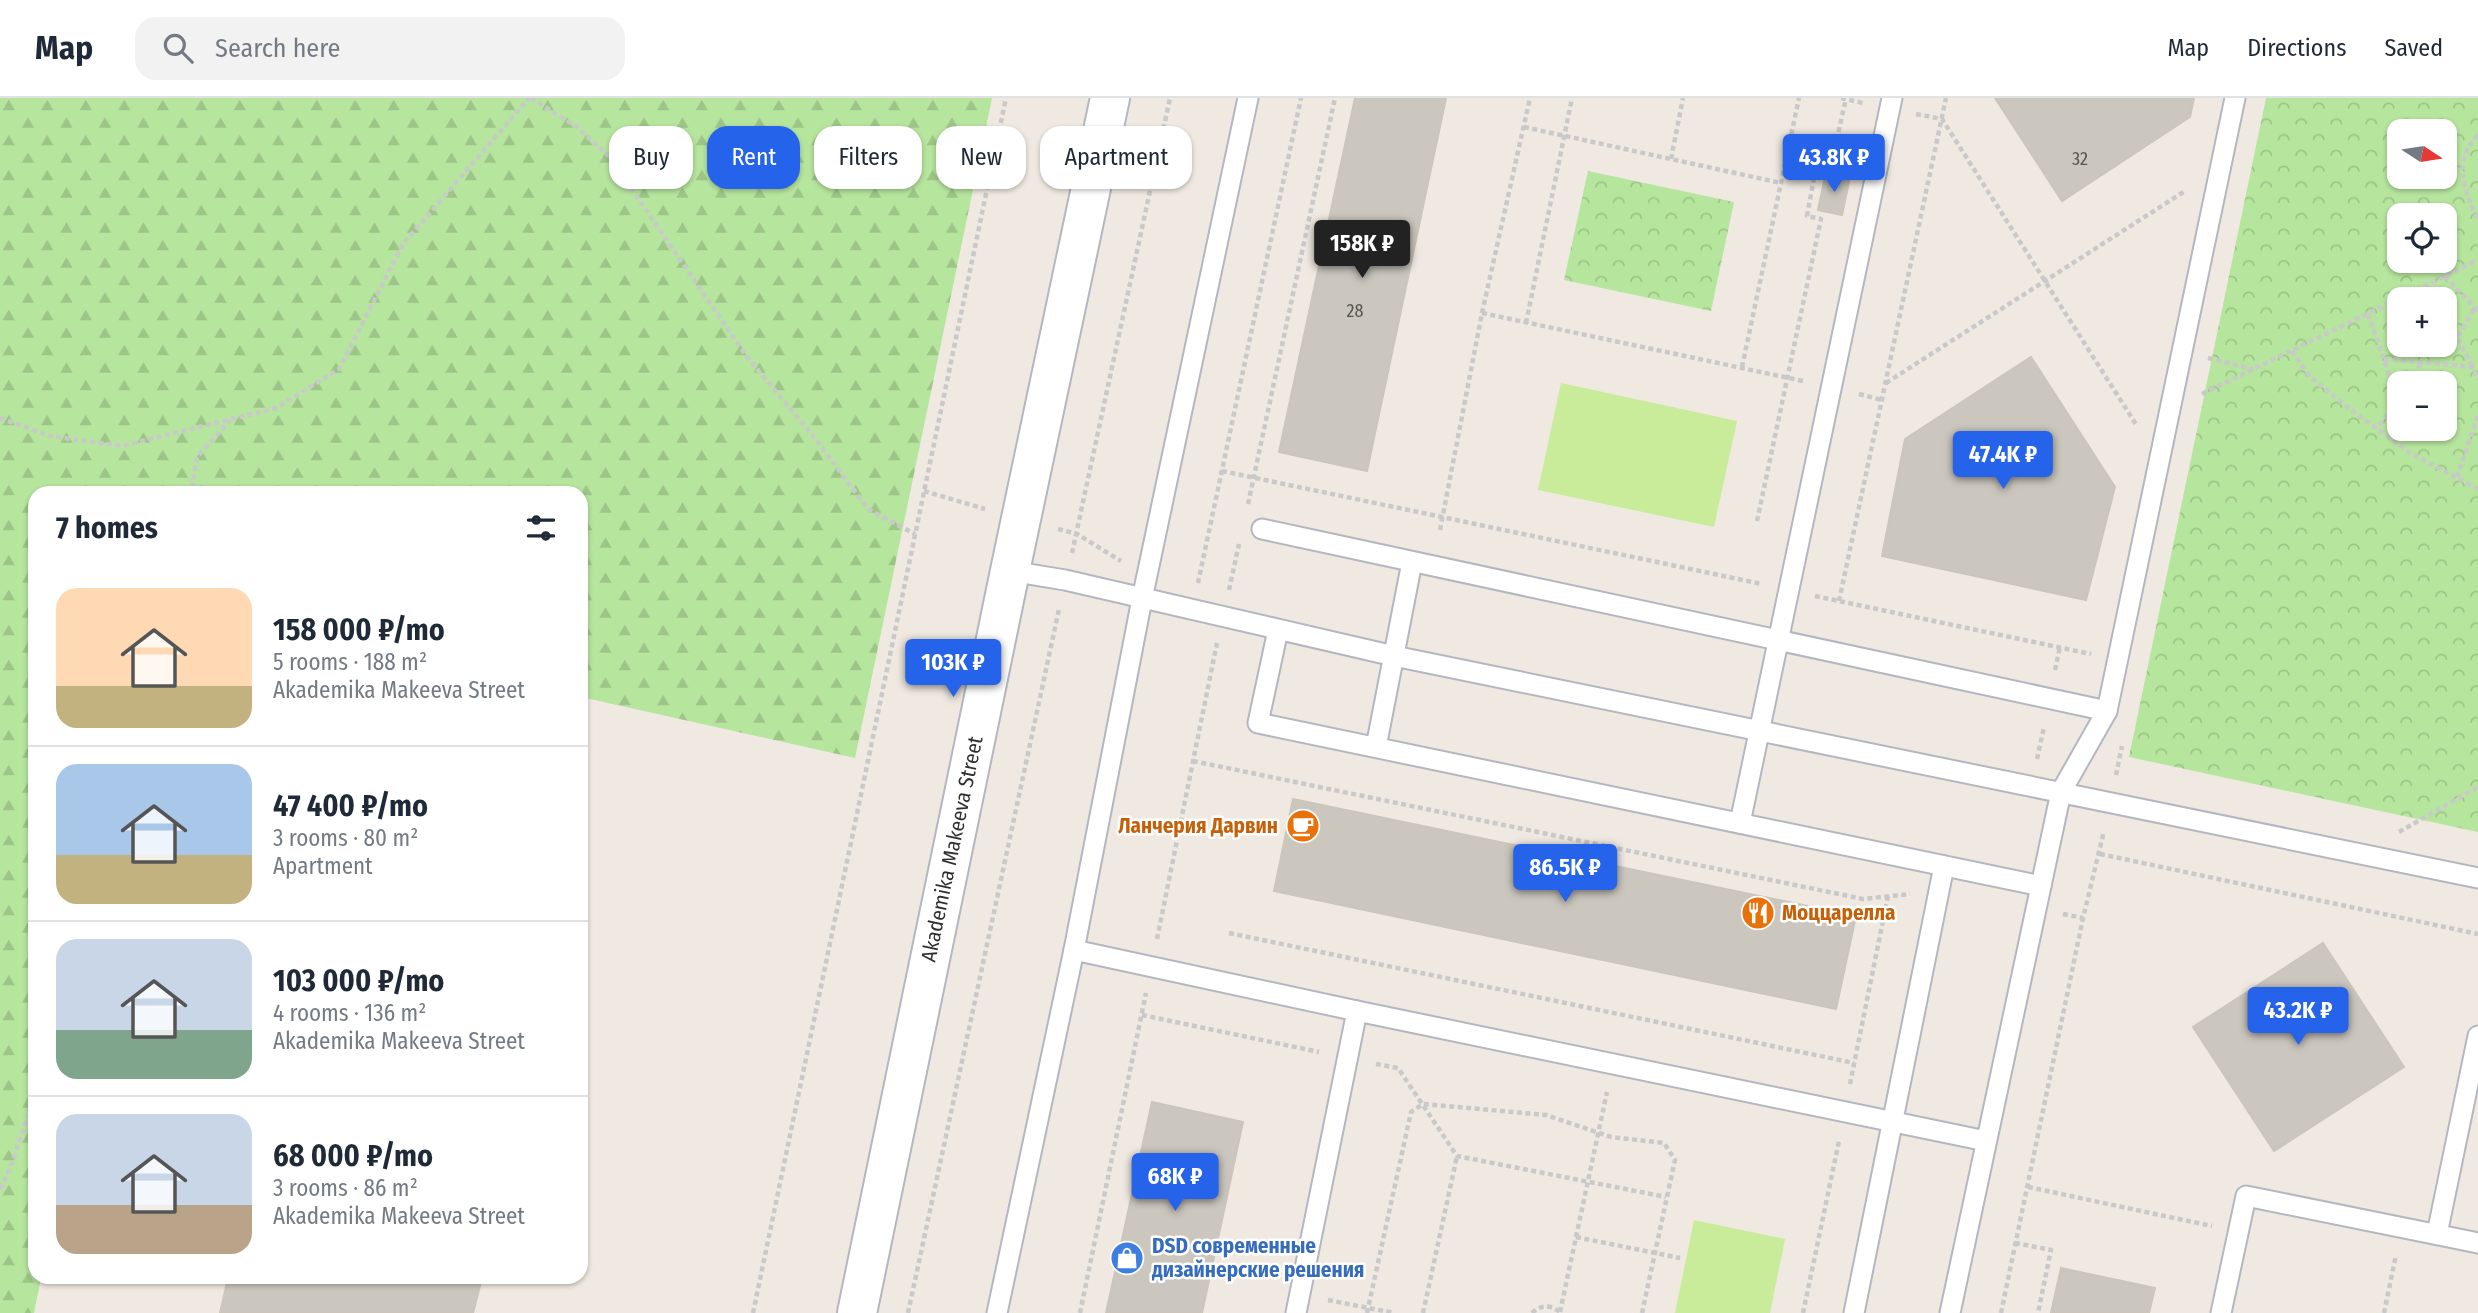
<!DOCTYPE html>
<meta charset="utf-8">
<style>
body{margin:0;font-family:"Fira Sans Condensed",sans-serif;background:#f2f2f3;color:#1f2937;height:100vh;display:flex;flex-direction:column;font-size:26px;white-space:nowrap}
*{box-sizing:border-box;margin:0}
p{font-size:23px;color:#747a83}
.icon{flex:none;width:38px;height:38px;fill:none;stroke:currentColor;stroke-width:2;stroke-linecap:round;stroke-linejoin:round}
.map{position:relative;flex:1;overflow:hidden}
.panel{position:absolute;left:28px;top:388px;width:560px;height:798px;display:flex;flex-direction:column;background:#fff;border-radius:21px;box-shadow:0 2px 5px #0004}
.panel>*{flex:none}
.guide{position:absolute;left:609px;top:28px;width:665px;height:63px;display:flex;gap:14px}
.needle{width:46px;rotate:102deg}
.fabs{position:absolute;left:2387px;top:21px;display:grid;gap:14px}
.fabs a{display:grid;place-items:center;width:70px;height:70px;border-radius:14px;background:#fff;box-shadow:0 2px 5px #0004;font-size:35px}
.price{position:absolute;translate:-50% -60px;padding:0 16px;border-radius:7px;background:#2563eb;color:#fff;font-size:23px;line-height:46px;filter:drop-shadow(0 2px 4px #0008)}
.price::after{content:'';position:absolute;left:50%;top:42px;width:21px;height:16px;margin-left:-10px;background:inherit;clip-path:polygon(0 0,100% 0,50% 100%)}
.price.current{background:#222;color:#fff}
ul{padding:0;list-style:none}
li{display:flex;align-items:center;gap:21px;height:175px;padding:0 28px}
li+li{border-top:2px solid #e0e1e3}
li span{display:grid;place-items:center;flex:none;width:196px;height:140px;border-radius:21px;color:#555}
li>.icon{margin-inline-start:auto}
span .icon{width:84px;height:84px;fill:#fffc;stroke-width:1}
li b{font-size:30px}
h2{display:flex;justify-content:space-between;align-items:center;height:84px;padding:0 28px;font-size:30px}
.chip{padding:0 24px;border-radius:21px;background:#fff;box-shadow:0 2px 5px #0004;font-size:24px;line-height:63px}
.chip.current{background:#2563eb;color:#fff}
header{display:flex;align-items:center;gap:42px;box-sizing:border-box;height:98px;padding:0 35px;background:#fff;border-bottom:2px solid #e0e1e3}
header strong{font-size:33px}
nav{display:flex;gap:38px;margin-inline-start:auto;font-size:24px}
.search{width:490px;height:63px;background:#f2f2f3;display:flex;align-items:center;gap:18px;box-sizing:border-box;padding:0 24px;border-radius:21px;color:#747a83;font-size:26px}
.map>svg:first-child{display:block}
.forest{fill:url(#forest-firs)}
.park{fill:url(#park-crowns);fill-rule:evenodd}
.pitch{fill:#c9ec9a}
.building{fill:#cbc7bf;stroke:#cbc5ba;stroke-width:2}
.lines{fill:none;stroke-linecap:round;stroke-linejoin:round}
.lane-casing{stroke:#b4b7c1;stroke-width:23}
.secondary-casing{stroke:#b4b7c1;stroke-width:42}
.path{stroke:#c9c9c9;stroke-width:4.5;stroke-dasharray:5 3.5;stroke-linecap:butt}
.lane{stroke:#fff;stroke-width:19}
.secondary{stroke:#fff;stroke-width:38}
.labels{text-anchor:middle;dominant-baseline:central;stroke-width:5;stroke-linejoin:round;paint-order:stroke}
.number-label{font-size:18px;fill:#555452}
.food-label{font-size:21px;font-weight:bold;fill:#c56008;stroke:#fff;text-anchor:end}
.street-label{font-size:21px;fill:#2e2e2e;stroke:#fff}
.shop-label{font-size:21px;font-weight:bold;fill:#366cbe;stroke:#fff;text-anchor:start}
</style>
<header>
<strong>Map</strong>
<div class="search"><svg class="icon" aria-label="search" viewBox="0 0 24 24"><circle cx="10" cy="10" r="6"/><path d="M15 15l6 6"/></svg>Search here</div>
<nav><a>Map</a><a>Directions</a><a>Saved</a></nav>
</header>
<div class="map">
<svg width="2478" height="1215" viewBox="0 0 2478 1215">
<defs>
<pattern id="forest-firs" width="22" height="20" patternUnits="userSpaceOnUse" patternTransform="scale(1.75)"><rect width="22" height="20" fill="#b6e59e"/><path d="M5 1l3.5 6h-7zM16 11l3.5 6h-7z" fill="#9dc588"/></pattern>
<pattern id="park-crowns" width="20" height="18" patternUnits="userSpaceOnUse" patternTransform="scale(1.75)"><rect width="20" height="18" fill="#b6e59e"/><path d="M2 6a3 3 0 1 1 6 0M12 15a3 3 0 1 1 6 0" fill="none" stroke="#9dc588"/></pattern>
</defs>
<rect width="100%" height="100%" fill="#efe9e1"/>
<polygon class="forest" points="0,0 992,0 855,660 581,599 581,396 35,396 35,1180 41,1180 34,1215 0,1215"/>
<g class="park">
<path d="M2266,0H2478V734L2129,659ZM2399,33H2445V79H2399ZM2399,117H2445V163H2399ZM2399,201H2445V247H2399ZM2399,285H2445V331H2399Z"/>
<polygon points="1588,73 1734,104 1711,213 1564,182"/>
</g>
<g class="pitch">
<polygon points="1561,285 1737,323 1714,429 1538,392"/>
<polygon points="1694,1122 1785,1141 1770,1215 1675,1215"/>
</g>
<g class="building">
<polygon points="1355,0 1446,0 1367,373 1279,354"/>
<polygon points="1995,0 2194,0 2190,19 2062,103"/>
<polygon points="1826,74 1850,79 1842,117 1818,112"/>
<polygon points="2031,259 2115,389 2086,502 1882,458 1905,341"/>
<polygon points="1293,701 1856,818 1836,911 1274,793"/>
<polygon points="2323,845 2404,969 2274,1053 2193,929"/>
<polygon points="1152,1004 1243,1024 1202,1215 1106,1215"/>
<polygon points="2061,1170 2155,1190 2149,1215 2051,1215"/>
<polygon points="228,1180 482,1180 473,1215 220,1215"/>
</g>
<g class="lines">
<defs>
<g id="lane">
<polyline points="1262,431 2107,613"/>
<polyline points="1010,473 1065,482 1394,558 2478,780"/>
<polyline points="1278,532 1258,625 2041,788"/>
<polyline points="1376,649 1412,464"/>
<polyline points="1740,725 1892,0"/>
<polyline points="1074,852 1357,913 1986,1043"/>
<polyline points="2437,1136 2478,938"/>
<polyline points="997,1215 1074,852 1142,501 1248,0"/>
<polyline points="1296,1215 1357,913"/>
<polyline points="1854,1215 1944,768"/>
<polyline points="1950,1215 2061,694 2107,613 2235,0"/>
<polyline points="2221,1215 2246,1098 2478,1145"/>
</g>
<polyline id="secondary" points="857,1215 1010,473 1110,0"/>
</defs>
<use href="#lane" class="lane-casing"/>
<use href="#secondary" class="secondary-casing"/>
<g class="path">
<polyline points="531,0 577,29 609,58 747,259 813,338 869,412 915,436"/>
<polyline points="1841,0 1863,5"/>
<polyline points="1916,16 1942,21 2137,328"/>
<polyline points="1524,29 1781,85"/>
<path d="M2478,37C2452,63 2464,93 2478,122"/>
<polyline points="1671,61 1683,0"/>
<polyline points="2445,178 2478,213"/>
<polyline points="1482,215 1803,283"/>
<polyline points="2368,216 2399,305 2376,330"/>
<polyline points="1526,225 1572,0"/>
<polyline points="2292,253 2309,278 2346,308 2410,355 2478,391"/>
<polyline points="2208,260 2253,271"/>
<polyline points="2384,261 2473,269 2478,282"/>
<polyline points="2472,268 2457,239 2475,210"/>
<polyline points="1742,269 1799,0"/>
<polyline points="1886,285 2185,93"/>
<polyline points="2410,285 2421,265"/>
<polyline points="1859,296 1882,302"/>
<polyline points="2202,296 2478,162"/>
<polyline points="0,320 50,338 122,348 276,310 339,271 403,146 529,0"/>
<polyline points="1222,373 1762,486"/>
<polyline points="2457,379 2478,317"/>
<polyline points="924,393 985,411"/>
<polyline points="186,396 193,386 197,359 230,322"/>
<polyline points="1248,406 1335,0"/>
<polyline points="1757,423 1821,121 1807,118 1817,64 1831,66 1846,1"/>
<polyline points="1058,431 1077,436 1121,463"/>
<polyline points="1440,432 1482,215 1530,0"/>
<polyline points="1072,455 1170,0"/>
<polyline points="1198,485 1301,0"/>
<polyline points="1229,492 1239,446"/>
<polyline points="1815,498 2091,556"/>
<polyline points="1839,503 1946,0"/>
<polyline points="2055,572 2060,549"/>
<polyline points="2037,661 2044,629"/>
<polyline points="1193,663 1863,801 1910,796"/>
<polyline points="2116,677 2122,648"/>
<polyline points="2399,734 2478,689"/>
<polyline points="2100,756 2478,836"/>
<polyline points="2063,816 2083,820"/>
<polyline points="1229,835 1854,965"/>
<polyline points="1157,841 1217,545"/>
<polyline points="1142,917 1319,954"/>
<polyline points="1376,966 1398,970 1457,1058 1666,1099"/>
<polyline points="1850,986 1888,798"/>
<polyline points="2028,1089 2212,1128"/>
<path d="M0,1091C16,1063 21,1030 35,1001"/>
<polyline points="1576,1139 1680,1160"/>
<polyline points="2015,1145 2051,1152 2038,1215"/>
<polyline points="1328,1202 1394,1215"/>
<polyline points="1560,1214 1607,994"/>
<polyline points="753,1215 1006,0"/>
<polyline points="908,1215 1059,511"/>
<polyline points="1080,1215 1146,895"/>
<polyline points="1367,1215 1411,1014 1423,1006 1546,1017 1611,1039 1664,1045 1675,1062 1642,1215"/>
<polyline points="1423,1215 1457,1058"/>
<path d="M1532,1215C1541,1206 1551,1207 1560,1214"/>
<polyline points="1803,1215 1839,1043"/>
<polyline points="2001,1215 2083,820 2104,733"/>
<polyline points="2384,1215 2396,1157"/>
</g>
<use href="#lane" class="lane"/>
<use href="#secondary" class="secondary"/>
</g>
<defs>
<symbol id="cafe-disc" viewBox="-11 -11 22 22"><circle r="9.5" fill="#e8710a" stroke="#fff"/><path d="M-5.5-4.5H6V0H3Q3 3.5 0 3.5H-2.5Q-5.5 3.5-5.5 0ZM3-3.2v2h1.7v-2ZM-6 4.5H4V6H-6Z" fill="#fff"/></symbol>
<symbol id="restaurant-disc" viewBox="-11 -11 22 22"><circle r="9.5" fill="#e8710a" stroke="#fff"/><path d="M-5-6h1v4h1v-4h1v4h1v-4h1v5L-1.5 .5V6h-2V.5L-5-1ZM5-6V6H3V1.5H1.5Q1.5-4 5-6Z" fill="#fff"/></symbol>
<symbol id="shop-disc" viewBox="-11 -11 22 22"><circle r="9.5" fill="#3f7fe0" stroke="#fff"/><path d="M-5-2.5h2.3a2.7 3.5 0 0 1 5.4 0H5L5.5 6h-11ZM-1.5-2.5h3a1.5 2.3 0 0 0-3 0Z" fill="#fff"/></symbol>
</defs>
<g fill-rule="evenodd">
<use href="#cafe-disc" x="1284" y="709" width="38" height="38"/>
<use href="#restaurant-disc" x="1739" y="796" width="38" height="38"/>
<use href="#shop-disc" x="1108" y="1141" width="38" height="38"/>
</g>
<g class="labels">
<g class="number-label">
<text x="2080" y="61">32</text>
<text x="1355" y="213">28</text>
</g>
<g class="food-label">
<text x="1278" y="728">Ланчерия Дарвин</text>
<text x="1782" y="815" text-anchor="start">Моццарелла</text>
</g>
<g class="street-label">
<text transform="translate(952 751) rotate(-78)">Akademika Makeeva Street</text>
</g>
<g class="shop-label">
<text x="1152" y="1148">DSD современные<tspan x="1152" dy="24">дизайнерские решения</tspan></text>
</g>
</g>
</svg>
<div class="fabs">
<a><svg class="needle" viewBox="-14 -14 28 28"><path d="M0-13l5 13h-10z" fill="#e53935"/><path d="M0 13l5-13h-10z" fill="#747a83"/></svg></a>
<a><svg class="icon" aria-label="locate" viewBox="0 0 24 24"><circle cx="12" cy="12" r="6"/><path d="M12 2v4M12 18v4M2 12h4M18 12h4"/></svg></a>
<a>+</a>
<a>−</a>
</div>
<b class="price" style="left:1834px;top:96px">43.8K ₽</b>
<b class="price current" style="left:1362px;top:182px">158K ₽</b>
<b class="price" style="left:2003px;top:393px">47.4K ₽</b>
<b class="price" style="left:953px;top:601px">103K ₽</b>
<b class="price" style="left:1565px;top:806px">86.5K ₽</b>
<b class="price" style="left:2298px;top:949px">43.2K ₽</b>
<b class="price" style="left:1175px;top:1115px">68K ₽</b>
<div class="guide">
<a class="chip">Buy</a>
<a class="chip current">Rent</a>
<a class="chip">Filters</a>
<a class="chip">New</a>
<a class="chip">Apartment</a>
</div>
<section class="panel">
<h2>7 homes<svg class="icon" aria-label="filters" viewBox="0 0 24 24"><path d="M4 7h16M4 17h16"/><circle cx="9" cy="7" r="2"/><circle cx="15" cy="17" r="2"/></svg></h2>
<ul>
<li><span style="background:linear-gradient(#ffd9b3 70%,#c2b280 0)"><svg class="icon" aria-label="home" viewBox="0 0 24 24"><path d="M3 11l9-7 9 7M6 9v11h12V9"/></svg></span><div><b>158 000 ₽/mo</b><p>5 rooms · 188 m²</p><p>Akademika Makeeva Street</p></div></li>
<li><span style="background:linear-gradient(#a9c7e8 65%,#c2b280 0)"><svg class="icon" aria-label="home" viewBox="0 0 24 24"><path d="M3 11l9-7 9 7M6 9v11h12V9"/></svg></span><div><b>47 400 ₽/mo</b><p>3 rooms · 80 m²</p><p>Apartment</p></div></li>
<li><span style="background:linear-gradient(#c9d6e8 65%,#7fa58c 0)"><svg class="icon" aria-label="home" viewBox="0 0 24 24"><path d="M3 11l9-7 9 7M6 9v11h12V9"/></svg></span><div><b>103 000 ₽/mo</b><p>4 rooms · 136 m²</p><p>Akademika Makeeva Street</p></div></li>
<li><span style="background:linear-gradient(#c9d6e8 65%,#b9a48a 0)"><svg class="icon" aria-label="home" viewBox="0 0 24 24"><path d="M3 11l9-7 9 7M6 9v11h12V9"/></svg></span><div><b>68 000 ₽/mo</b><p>3 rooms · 86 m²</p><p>Akademika Makeeva Street</p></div></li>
</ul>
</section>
</div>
